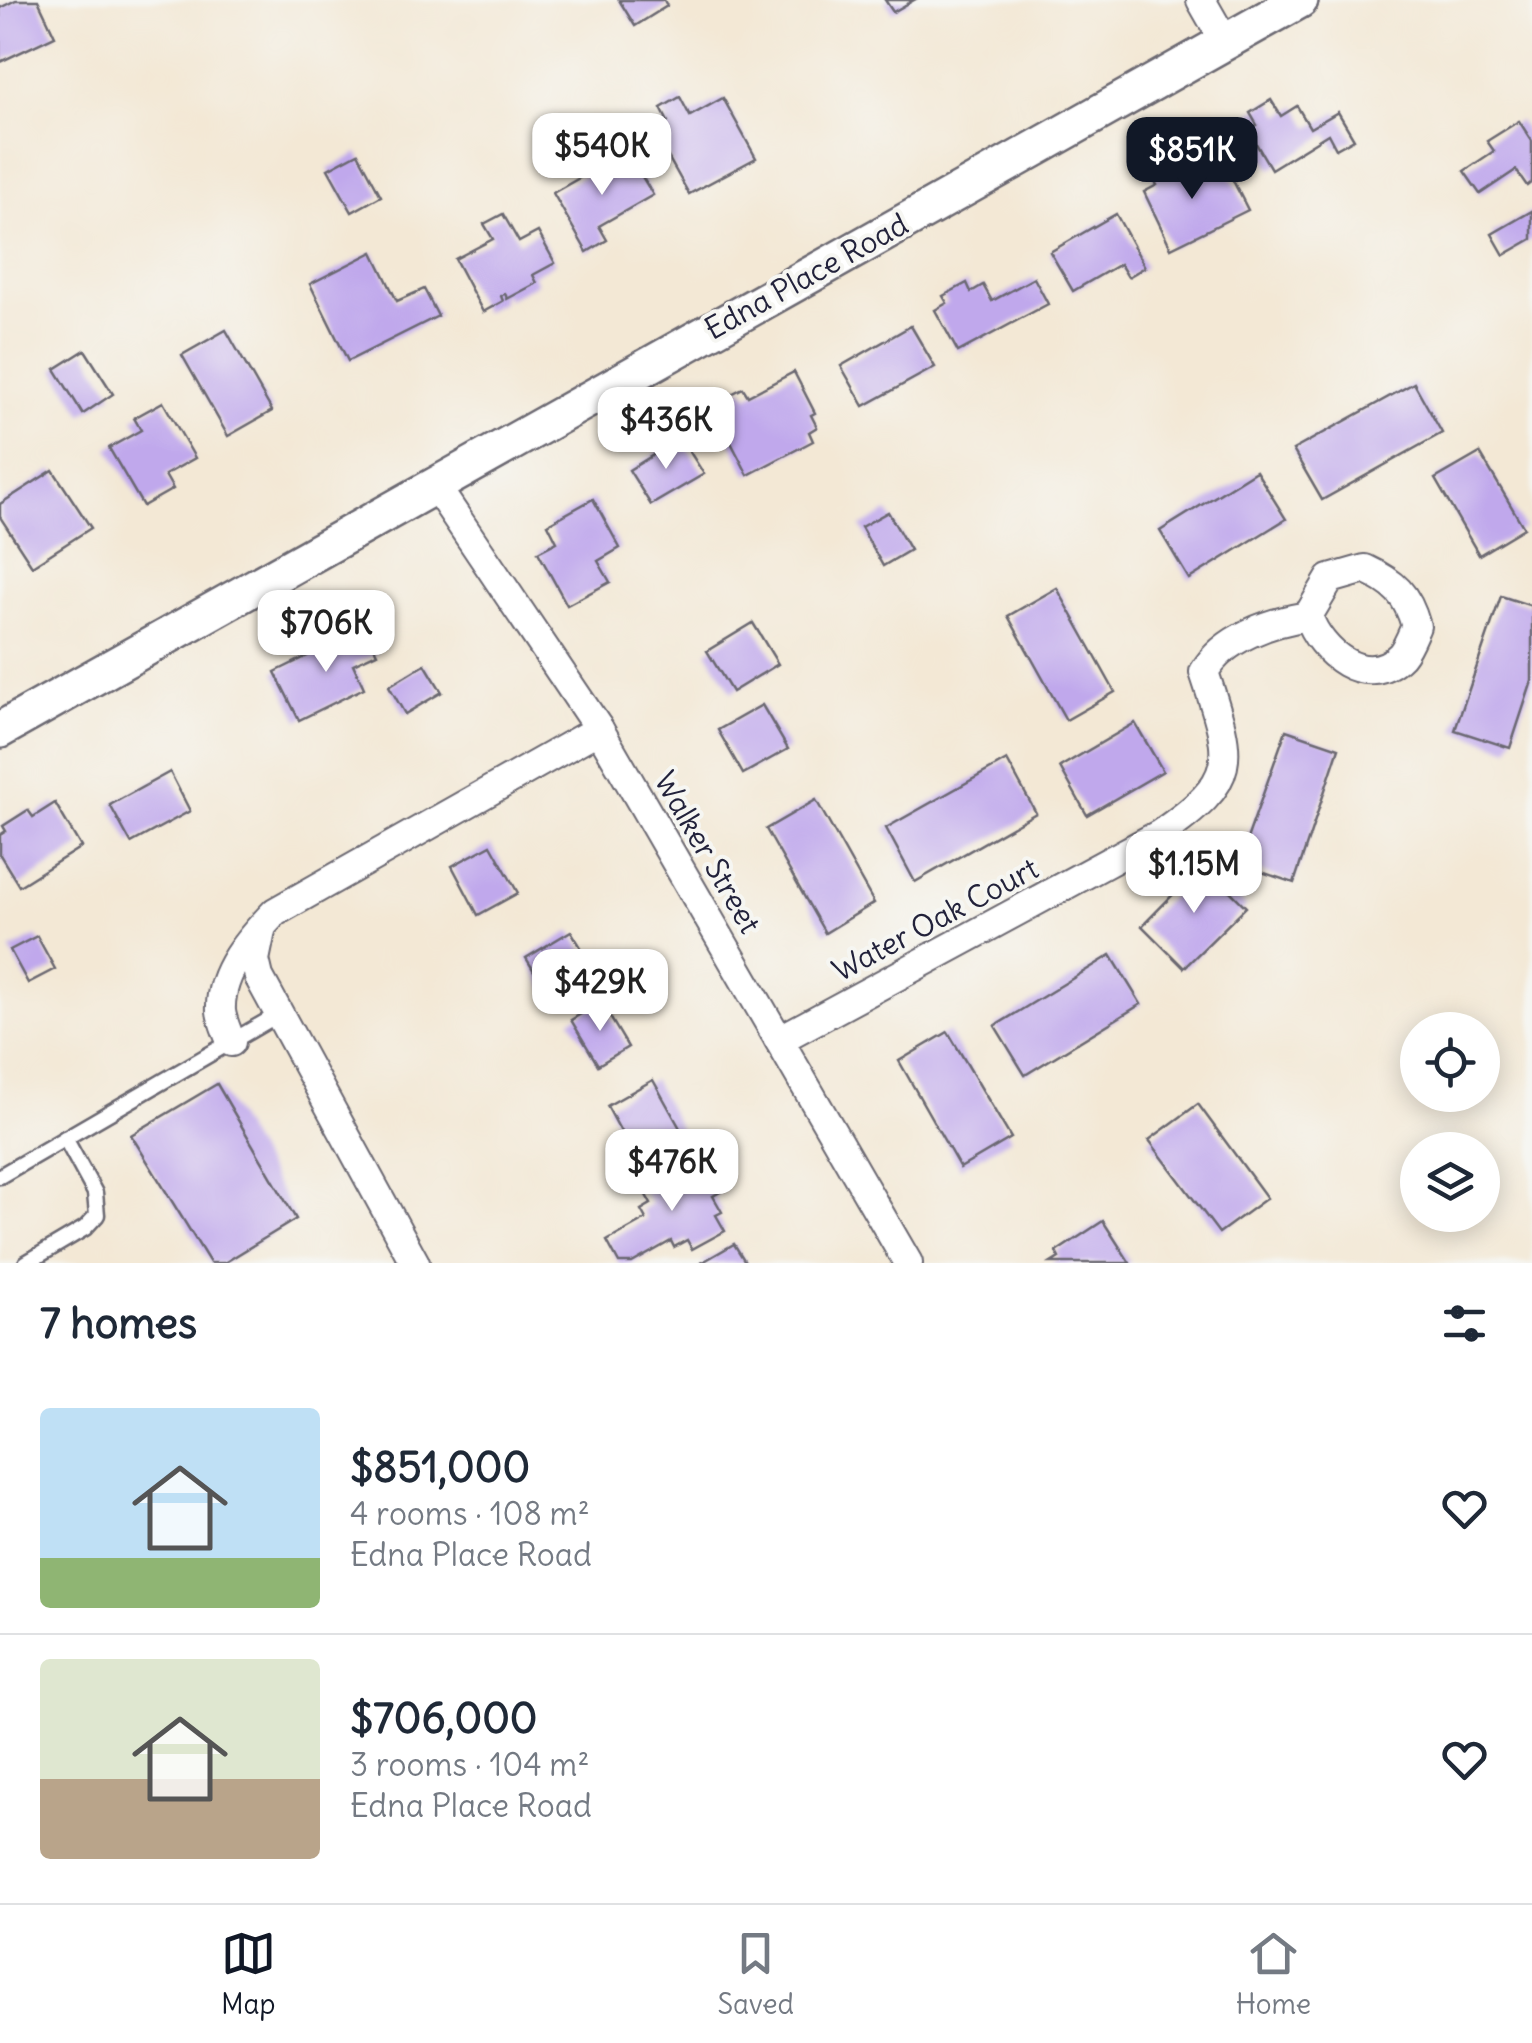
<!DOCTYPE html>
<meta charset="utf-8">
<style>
body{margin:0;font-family:Delius,sans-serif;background:#f6f6f7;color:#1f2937;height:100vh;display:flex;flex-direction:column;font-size:38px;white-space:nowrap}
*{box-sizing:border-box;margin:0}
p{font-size:32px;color:#747a83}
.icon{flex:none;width:55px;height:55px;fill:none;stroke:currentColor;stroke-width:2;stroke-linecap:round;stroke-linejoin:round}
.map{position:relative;height:1263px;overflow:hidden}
.side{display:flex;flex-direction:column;background:#fff;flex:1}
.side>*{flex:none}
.fabs{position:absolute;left:1400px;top:1012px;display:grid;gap:20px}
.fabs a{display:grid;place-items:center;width:100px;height:100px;border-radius:50%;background:#fff;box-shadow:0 5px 25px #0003;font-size:50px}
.price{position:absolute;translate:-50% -85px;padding:0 22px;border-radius:20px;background:#fff;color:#222;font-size:32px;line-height:65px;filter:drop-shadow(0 2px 5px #0008)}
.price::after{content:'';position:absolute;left:50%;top:60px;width:30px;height:22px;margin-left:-15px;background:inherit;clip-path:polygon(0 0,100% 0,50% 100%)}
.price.current{background:#111827;color:#fff}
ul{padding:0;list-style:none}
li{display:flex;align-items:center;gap:30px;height:250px;padding:0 40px}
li+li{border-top:2px solid #e0e1e3}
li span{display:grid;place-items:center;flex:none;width:280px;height:200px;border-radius:10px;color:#555}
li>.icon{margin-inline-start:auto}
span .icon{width:120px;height:120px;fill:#fffc;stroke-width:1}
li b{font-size:42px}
h2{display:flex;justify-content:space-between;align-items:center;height:120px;padding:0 40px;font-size:42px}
.menu{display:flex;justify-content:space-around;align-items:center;height:140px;border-top:2px solid #e0e1e3;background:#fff;font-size:28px;color:#747a83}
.menu a{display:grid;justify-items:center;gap:5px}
.menu .current{color:#111827}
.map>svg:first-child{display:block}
.building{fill:#c0a8ec}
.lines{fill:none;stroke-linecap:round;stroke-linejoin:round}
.service-casing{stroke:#6b6771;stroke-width:19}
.minor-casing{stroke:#6b6771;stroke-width:32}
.tertiary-casing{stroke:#6b6771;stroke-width:40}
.service{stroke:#fff;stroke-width:14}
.minor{stroke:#fff;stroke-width:28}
.tertiary{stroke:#fff;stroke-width:35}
.labels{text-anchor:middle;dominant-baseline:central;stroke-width:8;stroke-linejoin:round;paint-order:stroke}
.street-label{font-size:30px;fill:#22223b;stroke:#f6f6f2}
</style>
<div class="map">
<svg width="1532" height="1263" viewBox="0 0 1532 1263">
<rect width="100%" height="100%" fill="#f6f6f2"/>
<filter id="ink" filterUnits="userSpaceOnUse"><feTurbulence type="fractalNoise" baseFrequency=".01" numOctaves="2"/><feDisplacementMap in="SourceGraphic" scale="20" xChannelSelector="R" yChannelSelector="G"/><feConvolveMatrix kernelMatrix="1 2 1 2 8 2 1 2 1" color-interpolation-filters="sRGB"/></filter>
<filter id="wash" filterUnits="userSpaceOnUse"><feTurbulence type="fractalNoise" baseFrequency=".0048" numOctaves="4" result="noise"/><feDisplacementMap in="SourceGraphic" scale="40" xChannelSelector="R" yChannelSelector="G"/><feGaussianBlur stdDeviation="2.25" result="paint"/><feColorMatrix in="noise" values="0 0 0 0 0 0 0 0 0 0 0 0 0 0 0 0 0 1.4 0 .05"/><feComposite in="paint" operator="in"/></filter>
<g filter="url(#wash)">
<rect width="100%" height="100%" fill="#f3e8d5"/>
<g id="blocks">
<g class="building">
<polygon points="16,0 38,0 55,36 0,62 0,8"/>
<polygon points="619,0 664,0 667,6 635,26"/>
<polygon points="885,0 914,0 893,12"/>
<polygon points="680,97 690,116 723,98 756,158 689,194 653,130 668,122 661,108"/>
<polygon points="1271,100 1281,116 1297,106 1310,128 1338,112 1354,139 1336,149 1328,134 1271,169 1248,130 1257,125 1250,113"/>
<polygon points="1519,121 1532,141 1532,182 1527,186 1516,170 1480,194 1464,171 1494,151 1487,141"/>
<polygon points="627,151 653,195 599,226 607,240 587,252 553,193"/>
<polygon points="358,153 381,196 352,212 328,169"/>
<polygon points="1170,162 1174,170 1189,163 1197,181 1226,167 1248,210 1171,248 1144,192 1157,185 1150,172"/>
<polygon points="1532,211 1532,239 1504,255 1492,234"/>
<polygon points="503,214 519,242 538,232 555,263 533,275 537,283 507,299 505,293 501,296 503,301 483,312 455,259 493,239 484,224"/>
<polygon points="1116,214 1145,267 1128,277 1120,264 1073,291 1050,252"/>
<polygon points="373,252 397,301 424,289 438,316 348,361 310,284"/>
<polygon points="1034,278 1048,304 958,352 935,310 947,303 943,296 967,283 971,292 983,285 992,301"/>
<polygon points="911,326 935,367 864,406 841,366"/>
<polygon points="226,330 272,411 228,436 182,355"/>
<polygon points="85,350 113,394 83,414 55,369"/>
<polygon points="794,372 815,413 811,415 817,427 809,432 813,441 748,475 722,425 733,419 722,399 743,388 748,396"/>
<polygon points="1414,383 1442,433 1322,500 1293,450"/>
<polygon points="163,402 195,458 165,475 173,489 143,506 109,448 141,430 134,418"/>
<polygon points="681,438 704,474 651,505 629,470"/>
<polygon points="1480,453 1524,528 1479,555 1435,479"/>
<polygon points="53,470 91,528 32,566 0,517 0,504"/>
<polygon points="1256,471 1286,519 1189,579 1160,531"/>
<polygon points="593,499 620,548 598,561 610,582 567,605 538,552 557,542 548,524"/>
<polygon points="888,512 910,550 883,566 861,527"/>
<polygon points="1057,588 1115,692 1066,720 1008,616"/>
<polygon points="1501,596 1532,606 1532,681 1510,748 1455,730"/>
<polygon points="753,623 778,664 732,692 707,651"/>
<polygon points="365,628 377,653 353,664 364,688 299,720 275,672"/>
<polygon points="425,664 442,692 405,714 389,686"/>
<polygon points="762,705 788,749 743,774 718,730"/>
<polygon points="1135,723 1163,771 1087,815 1060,767"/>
<polygon points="1286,730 1339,748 1294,883 1238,864"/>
<polygon points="1007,760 1036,813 915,882 886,828"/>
<polygon points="170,772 190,811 131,843 110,805"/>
<polygon points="816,800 874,903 825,933 766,829"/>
<polygon points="55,803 81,847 19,886 0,855 0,835 6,831 3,826 28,810 33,817"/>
<polygon points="491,845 518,893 478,915 452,866"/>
<polygon points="1203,864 1246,907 1184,968 1142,926"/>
<polygon points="571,931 599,977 555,1005 526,958"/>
<polygon points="37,936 55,969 28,983 10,950"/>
<polygon points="1111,955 1141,1004 1025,1075 995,1026"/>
<polygon points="601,1002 628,1047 598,1065 571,1020"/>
<polygon points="948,1032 1011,1138 960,1168 899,1061"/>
<polygon points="653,1080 686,1139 639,1165 607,1106"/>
<polygon points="217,1084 296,1219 224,1263 210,1263 131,1135"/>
<polygon points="1198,1104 1267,1198 1219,1233 1149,1140"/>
<polygon points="689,1158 699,1176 708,1171 720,1192 713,1196 722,1212 716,1215 725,1231 692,1249 687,1240 674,1247 671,1241 632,1263 619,1263 607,1241 646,1219 641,1210 651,1204 638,1181 650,1174 653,1179"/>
<polygon points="1103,1221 1130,1263 1051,1263 1059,1258 1056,1252"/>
<polygon points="734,1244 746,1263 701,1263"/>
</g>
</g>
</g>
<g filter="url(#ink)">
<use href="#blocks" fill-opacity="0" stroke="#6b6771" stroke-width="2.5"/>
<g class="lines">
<defs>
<g id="service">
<polyline points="0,1176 279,1014"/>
<polyline points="26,1263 85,1228 97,1215 95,1193 65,1138"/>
</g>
<g id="minor">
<polyline points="1201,0 1225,42"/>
<polyline points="434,484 599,729 908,1263"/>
<path d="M1365,569C1395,583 1407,594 1416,626C1412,635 1407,648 1401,655C1366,691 1320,652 1308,616L1330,579Z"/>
<polyline points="261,931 255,960 259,977 415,1263"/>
<path d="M779,1040L1160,834C1241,778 1233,760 1204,672C1224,637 1271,622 1308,616"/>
<path d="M231,1042C228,1033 222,1021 221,1011C219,972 250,938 275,912L599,729"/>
</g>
<polyline id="tertiary" points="0,730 1300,0"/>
</defs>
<use href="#service" class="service-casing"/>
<use href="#minor" class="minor-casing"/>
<use href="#tertiary" class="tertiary-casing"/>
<use href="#service" class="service"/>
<use href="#minor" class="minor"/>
<use href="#tertiary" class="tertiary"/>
</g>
</g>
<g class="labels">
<g class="street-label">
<text transform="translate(806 276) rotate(-29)">Edna Place Road</text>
<text transform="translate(708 852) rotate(60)">Walker Street</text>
<text transform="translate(935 919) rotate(-28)">Water Oak Court</text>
</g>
</g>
</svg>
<div class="fabs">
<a><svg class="icon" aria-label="locate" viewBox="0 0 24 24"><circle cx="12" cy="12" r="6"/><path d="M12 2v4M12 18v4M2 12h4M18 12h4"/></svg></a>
<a><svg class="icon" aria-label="layers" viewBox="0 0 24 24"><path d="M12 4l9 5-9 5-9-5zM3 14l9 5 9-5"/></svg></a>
</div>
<b class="price" style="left:602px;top:198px">$540K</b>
<b class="price current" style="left:1192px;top:202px">$851K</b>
<b class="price" style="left:666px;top:472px">$436K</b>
<b class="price" style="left:326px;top:675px">$706K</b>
<b class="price" style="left:1194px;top:916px">$1.15M</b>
<b class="price" style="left:600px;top:1034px">$429K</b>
<b class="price" style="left:672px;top:1214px">$476K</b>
</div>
<section class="side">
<h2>7 homes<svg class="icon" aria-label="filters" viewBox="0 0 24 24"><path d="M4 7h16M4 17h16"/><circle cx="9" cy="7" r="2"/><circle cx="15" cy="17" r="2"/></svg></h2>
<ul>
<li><span style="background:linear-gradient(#bfe0f5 75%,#8fb573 0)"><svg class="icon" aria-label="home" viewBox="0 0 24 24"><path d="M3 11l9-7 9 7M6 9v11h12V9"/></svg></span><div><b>$851,000</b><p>4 rooms · 108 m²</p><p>Edna Place Road</p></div><svg class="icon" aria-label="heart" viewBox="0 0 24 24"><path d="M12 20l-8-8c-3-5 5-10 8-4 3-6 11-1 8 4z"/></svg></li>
<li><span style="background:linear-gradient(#dfe7d0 60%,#b9a48a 0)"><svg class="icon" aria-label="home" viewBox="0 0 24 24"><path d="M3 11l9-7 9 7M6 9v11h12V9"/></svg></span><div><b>$706,000</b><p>3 rooms · 104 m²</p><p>Edna Place Road</p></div><svg class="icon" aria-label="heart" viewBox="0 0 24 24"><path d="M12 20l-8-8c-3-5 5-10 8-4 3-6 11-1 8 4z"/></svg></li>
</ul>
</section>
<nav class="menu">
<a class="current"><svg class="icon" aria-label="map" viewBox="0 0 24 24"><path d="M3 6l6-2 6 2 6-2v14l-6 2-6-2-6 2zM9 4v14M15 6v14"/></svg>Map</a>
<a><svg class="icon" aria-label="saved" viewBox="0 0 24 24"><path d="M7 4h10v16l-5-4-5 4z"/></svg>Saved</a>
<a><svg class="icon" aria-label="home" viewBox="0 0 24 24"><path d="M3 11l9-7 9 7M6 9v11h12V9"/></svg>Home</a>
</nav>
